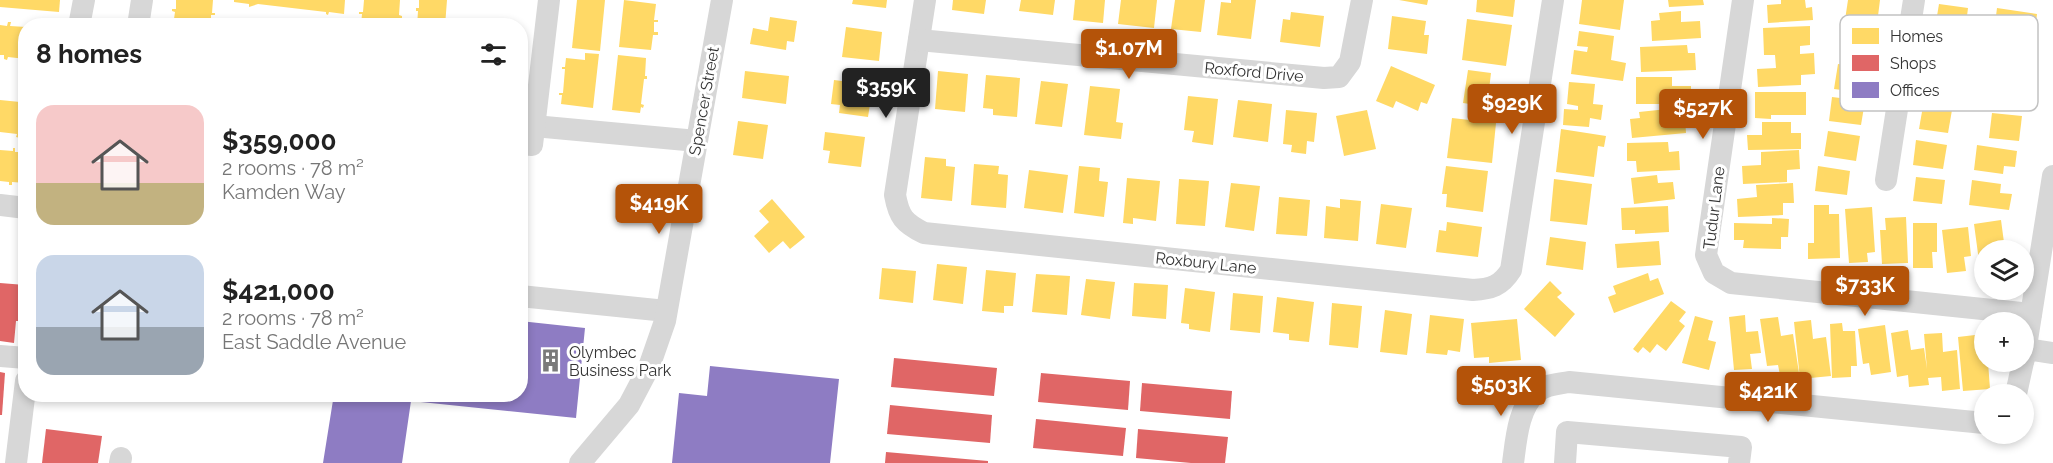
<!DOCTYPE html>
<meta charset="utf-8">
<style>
body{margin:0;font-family:Raleway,sans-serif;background:#f2f2f2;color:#222;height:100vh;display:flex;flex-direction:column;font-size:22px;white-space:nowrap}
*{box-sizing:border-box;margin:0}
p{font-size:20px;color:#767676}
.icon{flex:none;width:33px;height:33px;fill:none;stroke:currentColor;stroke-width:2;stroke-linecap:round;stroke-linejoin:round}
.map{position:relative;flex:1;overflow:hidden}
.side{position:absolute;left:18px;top:18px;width:510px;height:384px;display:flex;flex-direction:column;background:#fff;border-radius:24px;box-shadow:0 3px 9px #0003}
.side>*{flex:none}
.tools{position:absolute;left:1974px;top:240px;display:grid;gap:12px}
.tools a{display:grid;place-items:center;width:60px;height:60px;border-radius:50%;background:#fff;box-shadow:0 3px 9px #0003;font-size:30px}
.price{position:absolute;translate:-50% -51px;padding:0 14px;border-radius:6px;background:#b45309;color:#fff;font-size:20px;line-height:39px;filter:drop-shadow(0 2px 3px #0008)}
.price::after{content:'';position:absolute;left:50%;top:36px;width:18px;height:14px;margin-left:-9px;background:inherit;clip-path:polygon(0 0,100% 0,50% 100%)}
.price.selected{background:#222;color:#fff}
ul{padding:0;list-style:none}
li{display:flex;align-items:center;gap:18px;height:150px;padding:0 18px}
li span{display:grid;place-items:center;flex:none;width:168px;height:120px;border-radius:18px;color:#555}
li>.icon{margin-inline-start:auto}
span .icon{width:72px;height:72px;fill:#fffc;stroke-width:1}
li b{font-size:26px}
h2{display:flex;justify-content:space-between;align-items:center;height:72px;padding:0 18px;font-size:26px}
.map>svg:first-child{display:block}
.homes{fill:#ffd966}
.shops{fill:#e06666}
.offices{fill:#8e7cc3}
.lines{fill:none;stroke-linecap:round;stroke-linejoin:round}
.minor{stroke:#d7d7d7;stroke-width:22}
.labels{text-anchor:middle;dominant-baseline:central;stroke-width:6;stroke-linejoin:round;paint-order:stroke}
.street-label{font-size:16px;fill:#333;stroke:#fff}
.poi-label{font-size:16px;fill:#333;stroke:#fff;text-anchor:start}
.key{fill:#fff;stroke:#c2c2c2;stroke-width:1.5}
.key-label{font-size:16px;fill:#333}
</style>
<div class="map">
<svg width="2053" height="463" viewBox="0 0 2053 463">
<rect width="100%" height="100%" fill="#fff"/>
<g class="homes">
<polygon points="0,0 60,0 59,12 0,7"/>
<polygon points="176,0 213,0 212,13 215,13 215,15 211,15 211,26 173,26 175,12 172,11 172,9 176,9"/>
<polygon points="234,0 345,0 344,14 329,12 328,15 326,14 326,12 258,4 249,7 249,4 234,2"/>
<polygon points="364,0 400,0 399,15 402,16 402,18 399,18 398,26 361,26 362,14 359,14 359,12 363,12"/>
<polygon points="419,0 447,0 445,26 417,26 418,11 416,11 416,8 419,8"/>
<polygon points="577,0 605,0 600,51 572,48"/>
<polygon points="624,0 656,4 654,20 658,20 658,22 654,22 654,32 658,32 658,35 653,35 651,50 619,47"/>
<polygon points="853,0 887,0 886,8 852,4"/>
<polygon points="953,0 986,0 984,14 952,10"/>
<polygon points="1021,0 1055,0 1053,15 1019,11"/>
<polygon points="1075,0 1105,0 1103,23 1073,20"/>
<polygon points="1121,0 1157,0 1154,28 1118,24"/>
<polygon points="1175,0 1205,0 1201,32 1171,29"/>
<polygon points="1231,0 1256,0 1251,39 1217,35 1221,2 1231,3"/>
<polygon points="1399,0 1428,0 1427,5"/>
<polygon points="1477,0 1515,0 1513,17 1476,12"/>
<polygon points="1582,0 1624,0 1620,30 1579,24"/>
<polygon points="1668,0 1703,0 1704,5 1669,7"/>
<polygon points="1781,0 1805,0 1806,8 1812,7 1813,20 1768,23 1767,5 1781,4"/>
<polygon points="1848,0 1880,0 1877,24 1845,20"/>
<polygon points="1939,4 1968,8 1965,32 1935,28"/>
<polygon points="1997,8 2037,14 2035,30 2024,29 2023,36 1994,32"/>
<polygon points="1681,11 1681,22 1700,21 1701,38 1652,41 1651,21 1660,20 1659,13"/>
<polygon points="1291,12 1324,16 1320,47 1280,42 1283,19 1290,20"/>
<polygon points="1392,16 1426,21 1424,35 1429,35 1427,54 1388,49"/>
<polygon points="770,17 797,21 794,42 787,41 786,50 750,44 753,28 768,31"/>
<polygon points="1467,19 1512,25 1506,66 1462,60"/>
<polygon points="229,20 264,24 264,26 229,26"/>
<polygon points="8,22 11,22 10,26 26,27 26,59 8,57 7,60 4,59 4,55 0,55 0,25 7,26"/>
<polygon points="1810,26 1810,45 1800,46 1800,54 1814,53 1815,74 1801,75 1801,85 1758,87 1757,69 1776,68 1775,55 1764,55 1763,28"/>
<polygon points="846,27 882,32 879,61 842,57"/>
<polygon points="1579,31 1614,36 1611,60 1626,63 1623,81 1571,74 1574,50 1587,52 1588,47 1577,46"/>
<polygon points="1687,45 1688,53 1695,53 1696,70 1641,72 1640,47"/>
<polygon points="585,53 599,54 593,108 561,104 562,95 559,95 559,93 563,93 565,69 562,69 562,67 565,67 566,58 585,60"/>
<polygon points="618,55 646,58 645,76 647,76 647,79 644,79 641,104 644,105 643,108 641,107 640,113 612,110"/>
<polygon points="1838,64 1869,68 1865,93 1834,89"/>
<polygon points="1391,66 1435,85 1427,104 1421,102 1418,111 1396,101 1393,108 1376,101"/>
<polygon points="1468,70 1491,73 1489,90 1504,92 1500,116 1482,113 1483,106 1463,103"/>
<polygon points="745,71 789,76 786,104 742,98"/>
<polygon points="938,71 968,74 965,112 935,109"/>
<polygon points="986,75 1020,78 1017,117 993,115 993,109 983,108"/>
<polygon points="1636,77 1672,77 1672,86 1691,86 1691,104 1636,104"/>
<polygon points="834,80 873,85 868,117 839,113 840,105 831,104"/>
<polygon points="1041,81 1068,84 1062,127 1035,124"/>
<polygon points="1569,82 1595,84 1593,104 1603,105 1601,120 1590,118 1589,127 1563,125 1564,109 1578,110 1578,106 1567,104"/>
<polygon points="1090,86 1120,89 1116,122 1123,123 1121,139 1084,135"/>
<polygon points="1755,92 1806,92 1806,115 1771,115 1771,119 1755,118"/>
<polygon points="1188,96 1218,99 1213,145 1192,142 1194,131 1184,130"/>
<polygon points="1832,97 1865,101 1861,125 1829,121"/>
<polygon points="20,99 26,103 26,134 21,133 20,138 16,137 17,134 0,132 0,100 20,102"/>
<polygon points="1238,100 1272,104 1268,142 1233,137"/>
<polygon points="1923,106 1952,110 1948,133 1919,129"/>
<polygon points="1677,108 1678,118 1685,118 1686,133 1632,138 1630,119 1640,118 1639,112"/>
<polygon points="1286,110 1317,113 1314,142 1307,141 1306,154 1291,152 1292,145 1283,144"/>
<polygon points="1367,110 1376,149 1344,156 1336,116"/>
<polygon points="1992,113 2022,116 2019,141 1989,138"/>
<polygon points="1452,118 1496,123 1492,163 1447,158"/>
<polygon points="738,121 768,125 763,159 733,155"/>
<polygon points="1762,122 1791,122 1791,133 1801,133 1801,149 1748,150 1747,135 1762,135"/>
<polygon points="1561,129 1606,136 1604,147 1598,146 1594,177 1556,172"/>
<polygon points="1828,131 1860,136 1856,161 1824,156"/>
<polygon points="825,132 865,137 861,167 828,163 830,151 823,150"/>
<polygon points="1916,140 1947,145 1943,169 1913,165"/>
<polygon points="1668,142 1669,152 1679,151 1680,170 1637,172 1636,161 1627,161 1627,143"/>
<polygon points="1977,145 2017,151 2015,167 2004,166 2003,174 1974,170"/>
<polygon points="13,148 15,148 15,152 26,152 26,183 12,182 12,185 9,185 9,182 0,181 0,150 13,151"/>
<polygon points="1799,150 1800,169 1787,170 1787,182 1743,184 1742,166 1761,165 1761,152"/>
<polygon points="925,157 946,159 946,166 955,167 952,201 921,198"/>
<polygon points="974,164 999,166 998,174 1008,175 1006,208 971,205"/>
<polygon points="1079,166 1100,168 1099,181 1108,182 1104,217 1074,213"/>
<polygon points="1446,166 1488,171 1483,212 1446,207 1447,194 1442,194"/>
<polygon points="1818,166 1850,171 1847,195 1815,191"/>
<polygon points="1029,170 1068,175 1063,213 1024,208"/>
<polygon points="1657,175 1658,183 1673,182 1675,199 1634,204 1631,178"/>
<polygon points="1916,177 1945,180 1942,204 1913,201"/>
<polygon points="1127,178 1160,181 1156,221 1133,218 1133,224 1123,223"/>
<polygon points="1179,179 1209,181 1205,226 1176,224"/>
<polygon points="1554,179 1592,184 1587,225 1550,221"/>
<polygon points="1972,180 2001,184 2000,193 2012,194 2009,210 1969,205"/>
<polygon points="1231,183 1260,186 1254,231 1225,227"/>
<polygon points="1793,183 1794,203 1783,203 1783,215 1738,217 1737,199 1757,197 1756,185"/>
<polygon points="1279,197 1310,200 1307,236 1276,234"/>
<polygon points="772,199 805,237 790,249 783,241 769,253 754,236 769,222 759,211"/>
<polygon points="1340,199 1361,201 1358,241 1324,238 1326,206 1340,208"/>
<polygon points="1381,204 1412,208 1406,248 1376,244"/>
<polygon points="1814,205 1829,205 1829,214 1839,214 1840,258 1808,259 1808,243 1814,243"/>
<polygon points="1668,206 1669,232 1635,234 1635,230 1622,230 1621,208"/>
<polygon points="1872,207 1875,252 1867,253 1868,262 1849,263 1845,209"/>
<polygon points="1906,217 1908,263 1882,264 1880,230 1886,230 1885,218"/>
<polygon points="1772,218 1789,219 1788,237 1781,237 1781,249 1743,248 1744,240 1734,240 1734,223 1772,224"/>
<polygon points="2001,220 2005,250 1984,250 1984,275 1981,276 1974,224"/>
<polygon points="1447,222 1482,227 1478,257 1436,252 1439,230 1446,231"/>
<polygon points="1913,223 1937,223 1937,252 1932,252 1933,268 1913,268"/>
<polygon points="1968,227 1971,256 1964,257 1966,271 1947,273 1942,230"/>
<polygon points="1550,237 1586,242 1583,270 1546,265"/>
<polygon points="1659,241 1661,265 1617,268 1615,244"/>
<polygon points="937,264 967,267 963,304 933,300"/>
<polygon points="882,268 916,271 913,303 879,299"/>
<polygon points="986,270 1016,273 1013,306 1004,306 1004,313 982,311"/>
<polygon points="1648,273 1650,281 1658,278 1664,294 1614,313 1608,297 1616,294 1613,286"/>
<polygon points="1036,274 1070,276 1067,315 1032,312"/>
<polygon points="1086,279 1115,282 1110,319 1081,315"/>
<polygon points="1550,281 1562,293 1557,297 1575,314 1555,337 1524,309"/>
<polygon points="1134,283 1168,285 1166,319 1132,316"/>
<polygon points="1185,288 1215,292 1210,332 1189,329 1189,324 1181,323"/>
<polygon points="1233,293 1263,296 1260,333 1230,330"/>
<polygon points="1277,297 1314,302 1309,342 1289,340 1289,334 1273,332"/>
<polygon points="1671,301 1686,312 1679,321 1685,326 1666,351 1657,344 1650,353 1643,347 1638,353 1633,349"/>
<polygon points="1332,303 1362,306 1358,348 1329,345"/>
<polygon points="1385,310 1412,314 1407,355 1380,352"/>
<polygon points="1430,315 1464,319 1460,352 1448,350 1447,355 1426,353"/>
<polygon points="1745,315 1746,332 1758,331 1761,353 1750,354 1752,369 1734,370 1729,317"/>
<polygon points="1695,316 1713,321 1708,340 1716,342 1709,370 1682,363"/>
<polygon points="1778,317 1781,336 1793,334 1799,373 1780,375 1778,365 1767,366 1760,319"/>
<polygon points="1517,319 1521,360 1489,363 1489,357 1474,358 1471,323"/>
<polygon points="1811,320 1813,339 1826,337 1831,376 1800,379 1794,322"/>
<polygon points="1842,323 1843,331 1855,331 1857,366 1851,366 1851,377 1832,378 1830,324"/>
<polygon points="1885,325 1891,372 1871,375 1869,363 1863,364 1858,329"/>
<polygon points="1908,330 1911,350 1924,348 1927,369 1924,334 1942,333 1943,352 1957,350 1960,389 1942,391 1941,377 1928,378 1929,385 1909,387 1908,375 1897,377 1891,333"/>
<polygon points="1975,335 1976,344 1984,343 1984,362 1988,362 1990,389 1963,391 1958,337"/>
</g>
<g class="shops">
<polygon points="0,283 25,285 22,321 16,321 14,343 0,341"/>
<polygon points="894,358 997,368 994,396 891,387"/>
<polygon points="0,372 5,373 2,415 0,415"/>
<polygon points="1041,373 1130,381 1128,410 1038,402"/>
<polygon points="1142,383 1232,391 1230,419 1140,411"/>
<polygon points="890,405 992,415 990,443 887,434"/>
<polygon points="1036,419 1126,428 1123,456 1033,448"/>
<polygon points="46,429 102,436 98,463 42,463"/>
<polygon points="1138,429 1228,437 1225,463 1191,463 1136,458"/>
<polygon points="886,452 988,461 988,463 885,463"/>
</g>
<g class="offices">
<polygon points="520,321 585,328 576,418 411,401 402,463 323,463 334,394 520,394"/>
<polygon points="710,366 839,379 830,463 672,463 679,393 707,396"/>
</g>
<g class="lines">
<g class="minor">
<path d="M925,0L895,195C899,217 904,223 924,233L1473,290C1491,289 1501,286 1511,270L1553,0"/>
<polyline points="1743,0 1706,255 1714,273 1731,283 2031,314"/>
<polyline points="79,26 84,0"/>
<polyline points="138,26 142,0"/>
<polyline points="919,40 1324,78 1339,77 1350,62 1362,0"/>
<polyline points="534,126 697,141"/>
<polyline points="520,144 532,145 549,0"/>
<polyline points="1886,180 1914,0"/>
<polyline points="0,205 26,208"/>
<polyline points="520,296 666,311"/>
<polyline points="2026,349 2053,353"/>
<polyline points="0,356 26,358"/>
<polyline points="2024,359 2053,176"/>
<polyline points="2016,394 2023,362"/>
<polyline points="16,463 26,381"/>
<polyline points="120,463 121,458"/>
<polyline points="580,463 629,405 649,367 665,321 722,0"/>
<path d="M1513,463C1516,441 1518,407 1537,392C1546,384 1558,384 1569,382L1984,423"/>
<polyline points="1565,463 1567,432 1741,447 1739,463"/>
</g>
</g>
<defs>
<symbol id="building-bare" viewBox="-9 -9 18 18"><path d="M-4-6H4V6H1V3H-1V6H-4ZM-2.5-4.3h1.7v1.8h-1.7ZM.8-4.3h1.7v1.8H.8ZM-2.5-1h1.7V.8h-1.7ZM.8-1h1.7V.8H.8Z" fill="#7a7a7a" stroke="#fff" stroke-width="2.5" paint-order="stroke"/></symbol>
</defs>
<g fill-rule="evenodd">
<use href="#building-bare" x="534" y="344" width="33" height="33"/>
</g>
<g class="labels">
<g class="street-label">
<text transform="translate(1254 72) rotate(5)">Roxford Drive</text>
<text transform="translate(704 101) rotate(-80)">Spencer Street</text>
<text transform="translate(1714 208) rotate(-83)">Tudur Lane</text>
<text transform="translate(1206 263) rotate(6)">Roxbury Lane</text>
</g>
<g class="poi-label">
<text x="569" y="352">Olymbec<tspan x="569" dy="18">Business Park</tspan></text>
</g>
</g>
<rect x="1840" y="15" width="198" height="96" rx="9" class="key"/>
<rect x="1852" y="28" width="27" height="16" fill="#ffd966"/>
<rect x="1852" y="55" width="27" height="16" fill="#e06666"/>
<rect x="1852" y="82" width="27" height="16" fill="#8e7cc3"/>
<g class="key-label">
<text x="1890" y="42">Homes</text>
<text x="1890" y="69">Shops</text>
<text x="1890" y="96">Offices</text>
</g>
</svg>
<div class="tools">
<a><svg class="icon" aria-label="layers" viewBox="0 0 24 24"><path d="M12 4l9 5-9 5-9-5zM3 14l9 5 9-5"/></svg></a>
<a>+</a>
<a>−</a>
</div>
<b class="price" style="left:1129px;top:80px">$1.07M</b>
<b class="price selected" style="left:886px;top:119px">$359K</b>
<b class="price" style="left:1512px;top:135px">$929K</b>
<b class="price" style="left:1703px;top:140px">$527K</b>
<b class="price" style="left:659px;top:235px">$419K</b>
<b class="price" style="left:1865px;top:317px">$733K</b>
<b class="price" style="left:1501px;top:417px">$503K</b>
<b class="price" style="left:1768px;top:423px">$421K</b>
<section class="side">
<h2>8 homes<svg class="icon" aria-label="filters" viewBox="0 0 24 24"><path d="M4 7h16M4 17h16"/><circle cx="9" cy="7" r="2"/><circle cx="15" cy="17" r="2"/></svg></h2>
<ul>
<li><span style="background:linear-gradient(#f6c9c9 65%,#c2b280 0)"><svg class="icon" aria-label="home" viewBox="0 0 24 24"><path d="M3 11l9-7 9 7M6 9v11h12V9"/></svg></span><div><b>$359,000</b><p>2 rooms · 78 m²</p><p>Kamden Way</p></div></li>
<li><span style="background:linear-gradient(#c9d6e8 60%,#9aa5b1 0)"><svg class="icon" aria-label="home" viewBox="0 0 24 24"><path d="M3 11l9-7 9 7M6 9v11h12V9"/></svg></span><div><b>$421,000</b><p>2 rooms · 78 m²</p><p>East Saddle Avenue</p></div></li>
</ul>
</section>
</div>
